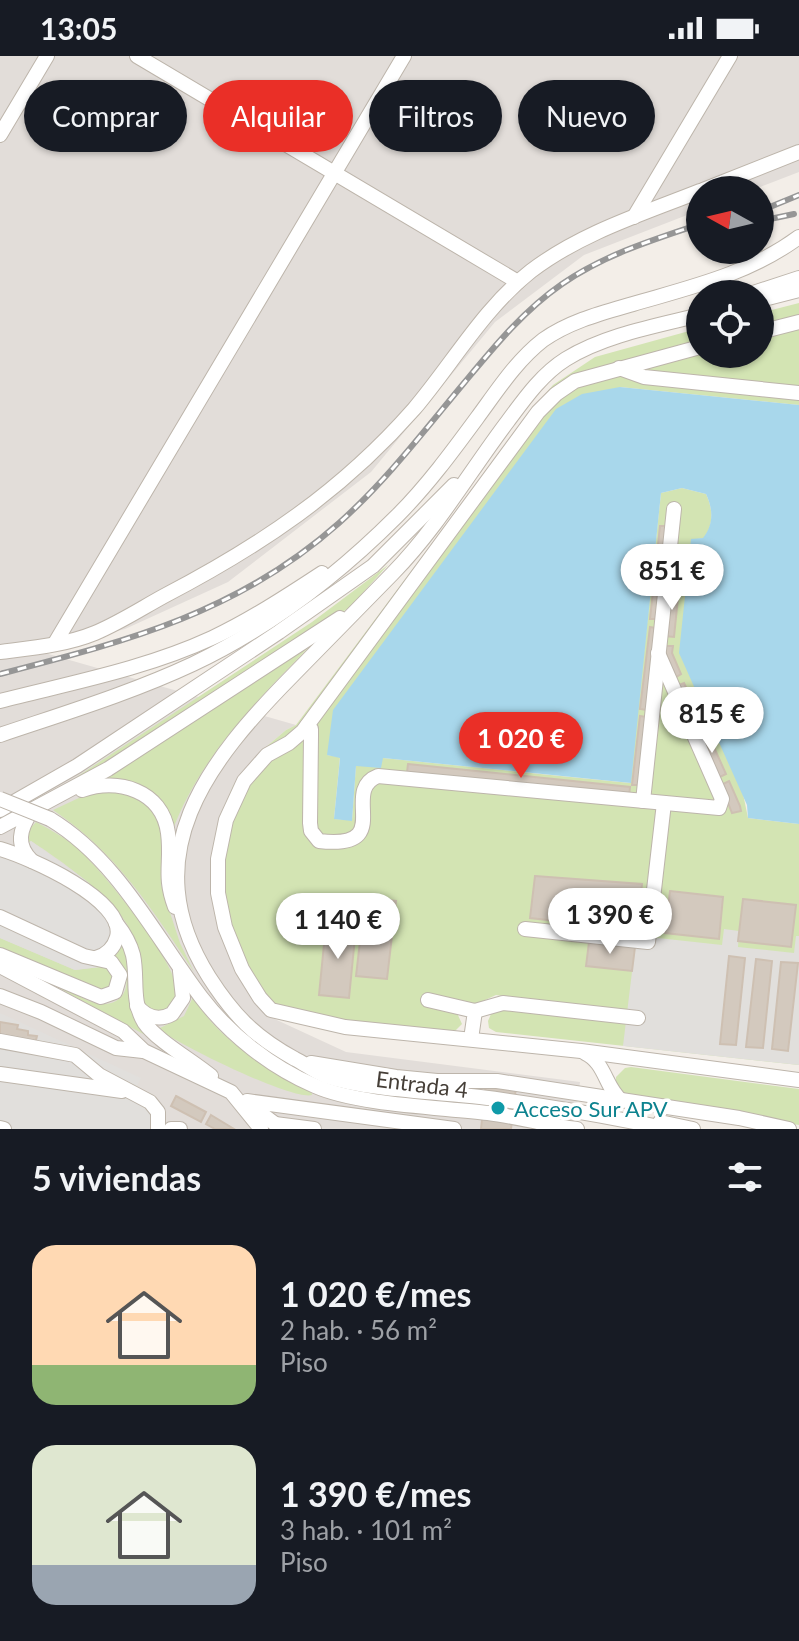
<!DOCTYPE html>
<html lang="es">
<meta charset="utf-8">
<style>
body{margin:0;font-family:Lato,sans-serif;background:#242831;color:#f1f3f6;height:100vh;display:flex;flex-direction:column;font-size:30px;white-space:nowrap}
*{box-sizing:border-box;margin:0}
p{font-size:26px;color:#9ea1a6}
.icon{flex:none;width:44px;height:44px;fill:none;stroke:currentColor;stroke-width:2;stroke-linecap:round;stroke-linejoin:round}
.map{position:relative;height:1073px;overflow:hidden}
.drawer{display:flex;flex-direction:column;background:#171b24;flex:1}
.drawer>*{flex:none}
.hud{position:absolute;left:24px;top:24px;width:752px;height:72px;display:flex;gap:16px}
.needle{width:52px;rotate:278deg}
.controls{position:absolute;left:686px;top:120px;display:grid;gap:16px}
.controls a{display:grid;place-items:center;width:88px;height:88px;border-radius:50%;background:#171b24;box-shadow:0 2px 6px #0004;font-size:40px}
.price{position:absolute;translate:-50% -68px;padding:0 18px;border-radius:28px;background:#fff;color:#222;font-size:26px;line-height:52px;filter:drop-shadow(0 2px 4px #0008)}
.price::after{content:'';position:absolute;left:50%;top:48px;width:24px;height:18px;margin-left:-12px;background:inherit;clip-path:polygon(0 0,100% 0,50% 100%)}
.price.selected{background:#ea2f27;color:#fff}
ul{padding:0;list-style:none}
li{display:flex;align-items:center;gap:24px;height:200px;padding:0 32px}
li span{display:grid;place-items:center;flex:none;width:224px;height:160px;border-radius:24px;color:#555}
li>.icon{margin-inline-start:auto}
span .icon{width:96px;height:96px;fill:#fffc;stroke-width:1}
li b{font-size:34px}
h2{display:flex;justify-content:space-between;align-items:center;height:96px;padding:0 32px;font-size:34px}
.tag{padding:0 28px;border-radius:36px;background:#171b24;box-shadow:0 2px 6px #0004;font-size:28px;line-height:72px}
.tag.selected{background:#ea2f27;color:#fff}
.status{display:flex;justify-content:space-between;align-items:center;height:56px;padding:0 40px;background:#171b24;direction:ltr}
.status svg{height:22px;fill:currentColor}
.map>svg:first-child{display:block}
.industrial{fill:#e2ddd9}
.green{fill:#d3e4b3}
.parking{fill:#e1dfdc}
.water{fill:#a8d7eb}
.building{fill:#d3c9be;stroke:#cec0b2;stroke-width:2}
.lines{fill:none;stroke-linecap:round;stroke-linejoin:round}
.minor-casing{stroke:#bdb5ab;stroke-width:16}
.minor{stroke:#fff;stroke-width:14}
.rail-casing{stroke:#969696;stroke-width:6}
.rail{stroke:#fff;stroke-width:3;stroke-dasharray:9;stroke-linecap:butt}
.minor-bridge-casing{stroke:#bdb5ab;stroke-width:16;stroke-linecap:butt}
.minor-bridge{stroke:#fff;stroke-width:14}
.culture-dot{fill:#0f9aa8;stroke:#fff;stroke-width:3}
.labels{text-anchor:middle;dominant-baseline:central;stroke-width:7;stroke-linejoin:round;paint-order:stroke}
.street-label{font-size:22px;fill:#453e37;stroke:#fff}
.culture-label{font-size:22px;fill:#0d838f;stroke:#fff;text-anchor:start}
</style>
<div class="status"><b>13:05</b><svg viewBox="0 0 49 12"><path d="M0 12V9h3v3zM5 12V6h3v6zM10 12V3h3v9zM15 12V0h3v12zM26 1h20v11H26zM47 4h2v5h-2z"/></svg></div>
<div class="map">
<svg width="799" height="1073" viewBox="0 0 799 1073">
<rect width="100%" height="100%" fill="#f3eee8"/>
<polygon class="industrial" points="0,0 799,0 799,116 752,134 700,134 700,154 584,199 495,266 371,416 228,526 125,573 38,595 296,669 286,674 260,696 233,730 217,770 212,803 266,959 346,996 580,1026 574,1073 0,1073"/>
<g class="green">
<path d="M799,247V349L620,331L327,699L340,701L334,763L352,764L356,709L383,702L630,727L661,437L682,432L706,438C713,453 714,468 704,482L691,484L748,762L799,768V1009L496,976L489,972L488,965L491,958L502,954L503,940L496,939L457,957L462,968L454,976L346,966L344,978L266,959L251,939L212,803L217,770L233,730L260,696L286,674L296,669L534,351L553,329L595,301L700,272V298H760V257Z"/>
<polygon points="388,509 350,551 113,706 66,728 312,566"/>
<path d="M309,591C255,647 199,702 172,776L156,744L98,725Z"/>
<path d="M96,734L133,737L154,755L161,768V829L180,887L194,916C152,853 117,797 53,754Z"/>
<path d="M36,766C51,774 66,782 78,793C102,814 165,893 174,923C177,933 176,943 169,952C157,957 149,955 141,943C138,922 138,896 131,876C119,845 59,803 31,785L28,787L27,776Z"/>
<polygon points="0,882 75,914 108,910 113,924 111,931 105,935 0,895"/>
<path d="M122,889C137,922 120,946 147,980L57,931L61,930C73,936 89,948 103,948C131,948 133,915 114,902Z"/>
<path d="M193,941C221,987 264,1010 311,1033L312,1039C292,1045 178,988 158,973L184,960Z"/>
<polygon points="631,1011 799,1033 799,1069 623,1040 616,1030 616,1021 625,1012"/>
</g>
<g class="parking">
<polygon points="31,785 88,826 123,864 131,876 108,910 75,914 0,882 0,788 16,793"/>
<polygon points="724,873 739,875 738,891 794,897 796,880 799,880 799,1009 623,990 635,891 658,882 722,889"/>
<polygon points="0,957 141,1022 137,1030 157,1045 164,1057 166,1073 0,1073"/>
</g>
<path class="water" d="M620,331L799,349V768L748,762L747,749L679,597L691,483L703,482C714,468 713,453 706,438L682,432L661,437L631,727L383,702L381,712L356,710L352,765L334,763L340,702L327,699L333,654L556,353L582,338Z"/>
<g class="building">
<polygon points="660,470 666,470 657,563 650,563"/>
<polygon points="670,531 679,532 674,581 665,580"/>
<polygon points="650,571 656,572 647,654 640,653"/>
<polygon points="664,590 673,590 672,597 681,618 673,623"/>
<polygon points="684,627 703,669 695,673 676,630"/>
<polygon points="640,660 647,661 639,729 632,729"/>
<polygon points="707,676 726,718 718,722 699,680"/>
<polygon points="408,708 630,731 629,740 407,716"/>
<polygon points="729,725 740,750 741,755 732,757 721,729"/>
<polygon points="535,820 642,828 637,874 530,862"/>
<polygon points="670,835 723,841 719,883 665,877"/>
<polygon points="365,842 396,845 387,923 356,920"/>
<polygon points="743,843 796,849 791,891 738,885"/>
<polygon points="326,868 356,871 349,942 319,939"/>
<polygon points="589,886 635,891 632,915 586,910"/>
<polygon points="729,900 745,902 736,989 720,988"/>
<polygon points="756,903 772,905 763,992 746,991"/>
<polygon points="781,906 798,907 788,995 772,993"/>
<polygon points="0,966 18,969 17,973 28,975 28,979 37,980 35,988 0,982"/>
<polygon points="486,1027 516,1031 511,1073 481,1073"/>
<polygon points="176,1040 206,1056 201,1066 171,1050"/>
<polygon points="211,1059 234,1073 215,1073 206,1068"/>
</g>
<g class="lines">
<defs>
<g id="minor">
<polyline points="137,0 518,226"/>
<polyline points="0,79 47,0"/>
<polyline points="703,134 799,96"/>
<polyline points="634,161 730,0"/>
<polyline points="750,238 799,222"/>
<polyline points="760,244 799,234"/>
<polyline points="760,276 799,266"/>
<polyline points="700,291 575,325 556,338 538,356 303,675 289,687 267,699 244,725 226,764 218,803 218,837 225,871 242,913 260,942 271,954 345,971 581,995 799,1024"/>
<polyline points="619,312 644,321 799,337"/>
<polyline points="55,587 404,0"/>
<path d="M0,596C31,592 66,589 95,577C119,567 142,552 164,540C260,490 342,435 414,353C453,307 483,253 531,215C581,177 642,158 700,135"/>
<path d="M0,645C70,627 145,613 212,582C250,564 287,540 322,517"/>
<path d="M307,670L311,673V680L310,767L311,775L319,785C397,794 339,735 378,720L719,752L722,743L658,597"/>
<path d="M0,679C65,657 131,637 193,608C269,572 337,520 397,460C427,430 452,396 477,362C497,335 516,305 543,284C570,265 602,257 633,248C691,231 749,218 799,181"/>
<path d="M82,734C118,722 162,734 168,777C172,807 163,819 175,851"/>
<polyline points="643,745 674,453"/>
<polyline points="0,754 77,710 279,576 373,510 454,429"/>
<path d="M31,756C20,773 15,789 32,805"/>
<path d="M50,763C118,804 154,879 201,941C230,979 271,1011 315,1030C358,1049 439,1051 488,1057C518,1061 547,1069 577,1073"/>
<polyline points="0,771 108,713 340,562"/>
<path d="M0,793C28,801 127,844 117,881C114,892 106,899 96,902"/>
<polyline points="0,861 84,900 111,906 120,919 115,936 101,941 0,899"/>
<path d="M116,867C124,877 130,887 133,899C138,922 131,944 144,966C156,984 193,1005 211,1020"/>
<polyline points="525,873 648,886 664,747"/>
<polyline points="0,910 123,975 144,995 231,1036 261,1073"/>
<polyline points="0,940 41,956 116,992 143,995"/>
<polyline points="428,944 475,955 471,983"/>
<path d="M137,950C146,961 159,965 172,958L183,942L180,915"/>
<polyline points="475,955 503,947 638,962"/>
<polyline points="0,985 75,999 99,1019 150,1046 158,1056 158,1073"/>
<path d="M585,997C606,1007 605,1032 622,1045"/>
<polyline points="311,1007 396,1021 437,1025 497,1025 739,1062 789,1073"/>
<polyline points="0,1018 122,1035"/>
<polyline points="247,1045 454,1073"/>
<polyline points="247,1047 282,1073"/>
<polyline points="660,1066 693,1073"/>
<polyline points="275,1068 314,1073"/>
<polyline points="0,1072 4,1073"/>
<polyline points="171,1073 180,1073"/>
<path d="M669,1073C606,1060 544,1049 480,1041C435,1036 368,1034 326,1020C315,1016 305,1008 295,1003C255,981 234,960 209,921C132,799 208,705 294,618C327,584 360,551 393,517C438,471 470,415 508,365C525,342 542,318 566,303C605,279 656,270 700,259"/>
</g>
</defs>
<use href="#minor" class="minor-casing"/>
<use href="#minor" class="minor"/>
<defs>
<g id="rail">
<polyline points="760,155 799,139"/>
<polyline points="760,165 794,158"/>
<path d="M0,618C127,585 238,557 339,467C386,425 424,375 464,327C494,291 523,255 562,228C604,199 652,184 700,168"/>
</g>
</defs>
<use href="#rail" class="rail-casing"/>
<use href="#rail" class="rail"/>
<defs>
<polyline id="minor-bridge" points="0,743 50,763"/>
</defs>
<use href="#minor-bridge" class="minor-bridge-casing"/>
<use href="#minor-bridge" class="minor-bridge"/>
</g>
<circle class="culture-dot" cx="498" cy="1052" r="8"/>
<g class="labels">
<g class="street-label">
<text transform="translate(422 1028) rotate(7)">Entrada 4</text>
</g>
<g class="culture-label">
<text x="514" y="1052">Acceso Sur APV</text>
</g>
</g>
</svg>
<div class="controls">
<a><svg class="needle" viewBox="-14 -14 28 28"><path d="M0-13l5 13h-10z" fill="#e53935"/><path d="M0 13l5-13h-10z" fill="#9ea1a6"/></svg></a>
<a><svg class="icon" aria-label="locate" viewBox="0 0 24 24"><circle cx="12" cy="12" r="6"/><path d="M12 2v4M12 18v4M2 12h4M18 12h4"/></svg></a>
</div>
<b class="price" style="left:672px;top:556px">851 €</b>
<b class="price" style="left:712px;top:699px">815 €</b>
<b class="price selected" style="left:521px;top:724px">1 020 €</b>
<b class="price" style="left:610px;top:900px">1 390 €</b>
<b class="price" style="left:338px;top:905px">1 140 €</b>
<div class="hud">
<a class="tag">Comprar</a>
<a class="tag selected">Alquilar</a>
<a class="tag">Filtros</a>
<a class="tag">Nuevo</a>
</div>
</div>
<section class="drawer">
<h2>5 viviendas<svg class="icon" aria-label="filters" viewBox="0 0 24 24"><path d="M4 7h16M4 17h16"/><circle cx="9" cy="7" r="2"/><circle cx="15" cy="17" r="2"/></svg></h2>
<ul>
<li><span style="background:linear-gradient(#ffd9b3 75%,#8fb573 0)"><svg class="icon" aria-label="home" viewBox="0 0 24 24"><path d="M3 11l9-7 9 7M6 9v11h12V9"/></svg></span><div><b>1 020 €/mes</b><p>2 hab. · 56 m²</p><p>Piso</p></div></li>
<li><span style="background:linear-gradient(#dfe7d0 75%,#9aa5b1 0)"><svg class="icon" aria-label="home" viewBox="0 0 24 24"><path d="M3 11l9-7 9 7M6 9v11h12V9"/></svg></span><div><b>1 390 €/mes</b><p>3 hab. · 101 m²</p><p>Piso</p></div></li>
</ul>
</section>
